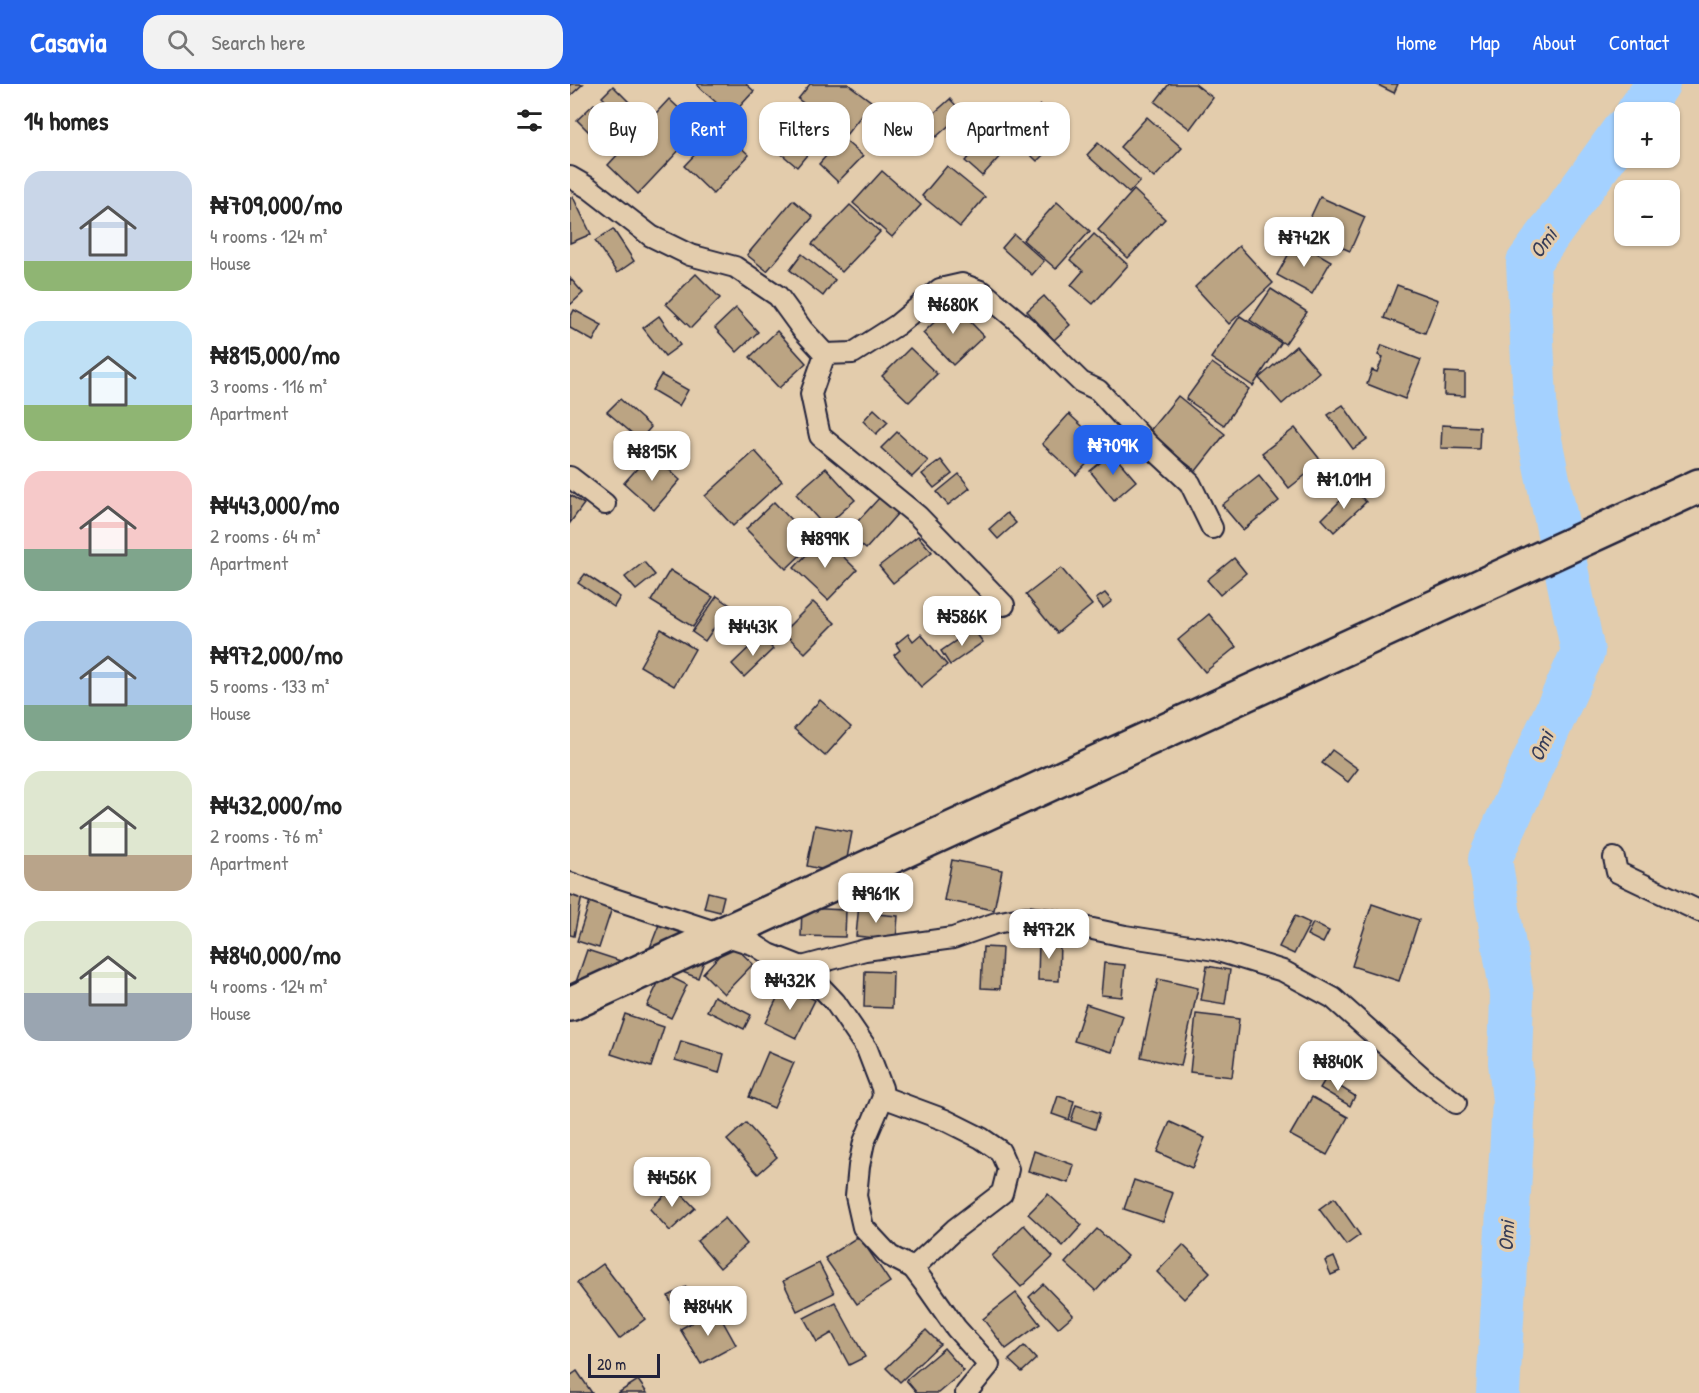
<!DOCTYPE html>
<meta charset="utf-8">
<style>
body{margin:0;font-family:"Patrick Hand",sans-serif;background:#f2f2f2;color:#222;height:100vh;display:flex;flex-direction:column;font-size:22px;white-space:nowrap}
*{box-sizing:border-box;margin:0}
p{font-size:20px;color:#767676}
.icon{flex:none;width:33px;height:33px;fill:none;stroke:currentColor;stroke-width:2;stroke-linecap:round;stroke-linejoin:round}
.map{position:relative;flex:1;overflow:hidden}
.details{display:flex;flex-direction:column;background:#fff;width:570px}
.details>*{flex:none}
.banner{position:absolute;left:18px;top:18px;width:570px;height:54px;display:flex;gap:12px}
.fabs{position:absolute;left:1044px;top:18px;display:grid;gap:12px}
.fabs a{display:grid;place-items:center;width:66px;height:66px;border-radius:12px;background:#fff;box-shadow:0 2px 4px #0004;font-size:30px}
.scale{position:absolute;left:18px;bottom:15px;width:72px;box-sizing:border-box;padding-left:6px;border:3px solid #22223b;border-top:0;font-size:16px;line-height:21px;white-space:nowrap;color:#22223b;-webkit-text-stroke:4px #e3ccac;paint-order:stroke}
.price{position:absolute;translate:-50% -51px;padding:0 14px;border-radius:12px;background:#fff;color:#222;font-size:20px;line-height:39px;filter:drop-shadow(0 2px 3px #0008)}
.price::after{content:'';position:absolute;left:50%;top:36px;width:18px;height:14px;margin-left:-9px;background:inherit;clip-path:polygon(0 0,100% 0,50% 100%)}
.price.active{background:#2563eb;color:#fff}
ul{padding:0;list-style:none}
li{display:flex;align-items:center;gap:18px;height:150px;padding:0 24px}
li span{display:grid;place-items:center;flex:none;width:168px;height:120px;border-radius:18px;color:#555}
li>.icon{margin-inline-start:auto}
span .icon{width:72px;height:72px;fill:#fffc;stroke-width:1}
li b{font-size:26px}
h2{display:flex;justify-content:space-between;align-items:center;height:72px;padding:0 24px;font-size:26px}
.tag{padding:0 21px;border-radius:18px;background:#fff;box-shadow:0 2px 4px #0004;font-size:21px;line-height:54px}
.tag.active{background:#2563eb;color:#fff}
header{display:flex;align-items:center;gap:36px;box-sizing:border-box;height:84px;padding:0 30px;background:#2563eb;color:#fff}
header strong{font-size:28px}
nav{display:flex;gap:33px;margin-inline-start:auto;font-size:21px}
.search{width:420px;height:54px;background:#f2f2f2;display:flex;align-items:center;gap:15px;box-sizing:border-box;padding:0 21px;border-radius:18px;color:#767676;font-size:22px}
main{display:flex;flex:1;min-height:0}
.map>svg:first-child{display:block}
.lines{fill:none;stroke-linecap:round;stroke-linejoin:round}
.river{stroke:#a4d1ff;stroke-width:44}
.building{fill:#bba483;stroke:#22223b;stroke-width:1.5}
.minor-casing{stroke:#22223b;stroke-width:24}
.trunk-casing{stroke:#22223b;stroke-width:38}
.minor{stroke:#e3ccac;stroke-width:20}
.trunk{stroke:#e3ccac;stroke-width:33}
.labels{text-anchor:middle;dominant-baseline:central;stroke-width:6;stroke-linejoin:round;paint-order:stroke}
.water-label{font-size:21px;font-style:italic;fill:#363c58;stroke:#e3ccac}
</style>
<header>
<strong>Casavia</strong>
<div class="search"><svg class="icon" aria-label="search" viewBox="0 0 24 24"><circle cx="10" cy="10" r="6"/><path d="M15 15l6 6"/></svg>Search here</div>
<nav><a>Home</a><a>Map</a><a>About</a><a>Contact</a></nav>
</header>
<main>
<section class="details">
<h2>14 homes<svg class="icon" aria-label="filters" viewBox="0 0 24 24"><path d="M4 7h16M4 17h16"/><circle cx="9" cy="7" r="2"/><circle cx="15" cy="17" r="2"/></svg></h2>
<ul>
<li><span style="background:linear-gradient(#c9d6e8 75%,#8fb573 0)"><svg class="icon" aria-label="home" viewBox="0 0 24 24"><path d="M3 11l9-7 9 7M6 9v11h12V9"/></svg></span><div><b>₦709,000/mo</b><p>4 rooms · 124 m²</p><p>House</p></div></li>
<li><span style="background:linear-gradient(#bfe0f5 70%,#8fb573 0)"><svg class="icon" aria-label="home" viewBox="0 0 24 24"><path d="M3 11l9-7 9 7M6 9v11h12V9"/></svg></span><div><b>₦815,000/mo</b><p>3 rooms · 116 m²</p><p>Apartment</p></div></li>
<li><span style="background:linear-gradient(#f6c9c9 65%,#7fa58c 0)"><svg class="icon" aria-label="home" viewBox="0 0 24 24"><path d="M3 11l9-7 9 7M6 9v11h12V9"/></svg></span><div><b>₦443,000/mo</b><p>2 rooms · 64 m²</p><p>Apartment</p></div></li>
<li><span style="background:linear-gradient(#a9c7e8 70%,#7fa58c 0)"><svg class="icon" aria-label="home" viewBox="0 0 24 24"><path d="M3 11l9-7 9 7M6 9v11h12V9"/></svg></span><div><b>₦972,000/mo</b><p>5 rooms · 133 m²</p><p>House</p></div></li>
<li><span style="background:linear-gradient(#dfe7d0 70%,#b9a48a 0)"><svg class="icon" aria-label="home" viewBox="0 0 24 24"><path d="M3 11l9-7 9 7M6 9v11h12V9"/></svg></span><div><b>₦432,000/mo</b><p>2 rooms · 76 m²</p><p>Apartment</p></div></li>
<li><span style="background:linear-gradient(#dfe7d0 60%,#9aa5b1 0)"><svg class="icon" aria-label="home" viewBox="0 0 24 24"><path d="M3 11l9-7 9 7M6 9v11h12V9"/></svg></span><div><b>₦840,000/mo</b><p>4 rooms · 124 m²</p><p>House</p></div></li>
</ul>
</section>
<div class="map">
<svg width="1129" height="1309" viewBox="0 0 1129 1309">
<rect width="100%" height="100%" fill="#e3ccac"/>
<filter id="ink" filterUnits="userSpaceOnUse"><feTurbulence type="fractalNoise" baseFrequency=".0167" numOctaves="2"/><feDisplacementMap in="SourceGraphic" scale="12" xChannelSelector="R" yChannelSelector="G"/><feConvolveMatrix kernelMatrix="1 2 1 2 8 2 1 2 1" color-interpolation-filters="sRGB"/></filter>
<g filter="url(#ink)">
<g class="lines">
<g class="river">
<polyline points="1068,28 1088,0"/>
<polyline points="928,1309 944,1017 940,978 942,911 920,775 1013,568 966,336 958,179 1054,46"/>
</g>
</g>
<g class="building">
<polygon points="0,0 13,0 0,12"/>
<polygon points="128,0 176,0 184,7 161,32 127,1"/>
<polygon points="240,0 278,0 302,18 276,51 228,15"/>
<polygon points="599,0 625,0 643,14 620,45 585,18"/>
<polygon points="806,0 828,0 824,9"/>
<polygon points="43,2 64,23 53,34 32,13"/>
<polygon points="99,15 130,44 68,110 38,81"/>
<polygon points="380,15 393,29 366,53 353,39"/>
<polygon points="24,20 47,42 30,59 7,36"/>
<polygon points="470,21 497,48 467,77 440,51"/>
<polygon points="577,33 612,64 584,94 550,63"/>
<polygon points="214,35 245,61 227,83 196,57"/>
<polygon points="150,44 179,71 143,110 114,82"/>
<polygon points="272,54 293,72 268,98 249,80"/>
<polygon points="415,54 432,70 412,92 395,77"/>
<polygon points="528,59 570,97 559,109 517,71"/>
<polygon points="377,82 415,113 390,143 352,112"/>
<polygon points="312,87 351,121 322,153 283,119"/>
<polygon points="564,106 595,135 558,174 528,146"/>
<polygon points="3,113 21,150 0,159 0,114"/>
<polygon points="750,113 795,133 780,167 734,147"/>
<polygon points="223,116 243,133 197,187 177,171"/>
<polygon points="487,118 520,147 486,185 453,156"/>
<polygon points="280,121 310,148 272,188 242,160"/>
<polygon points="43,145 64,177 47,189 25,157"/>
<polygon points="444,150 474,177 462,191 432,164"/>
<polygon points="524,150 558,181 523,220 501,201 513,187 500,176"/>
<polygon points="726,157 761,177 742,210 707,191"/>
<polygon points="669,162 703,199 659,240 625,203"/>
<polygon points="232,170 265,196 253,212 220,186"/>
<polygon points="126,190 150,214 121,244 96,220"/>
<polygon points="0,194 13,209 0,221"/>
<polygon points="827,201 868,216 855,249 814,234"/>
<polygon points="701,205 737,228 715,260 680,236"/>
<polygon points="474,212 500,241 484,256 457,227"/>
<polygon points="383,220 414,252 383,281 353,249"/>
<polygon points="166,224 188,248 167,268 145,244"/>
<polygon points="4,226 32,241 23,257 0,244 0,234"/>
<polygon points="89,232 110,261 95,272 73,244"/>
<polygon points="670,232 711,259 683,302 641,274"/>
<polygon points="207,247 236,279 209,304 180,273"/>
<polygon points="812,261 851,276 835,315 797,300 802,286 807,288 813,273 808,271"/>
<polygon points="726,262 749,288 712,320 689,294"/>
<polygon points="340,264 367,290 339,318 312,292"/>
<polygon points="642,279 679,305 654,341 616,315"/>
<polygon points="875,288 895,289 895,312 874,311"/>
<polygon points="91,291 118,306 109,322 82,306"/>
<polygon points="608,312 655,350 626,387 578,349"/>
<polygon points="50,315 81,343 70,356 37,328"/>
<polygon points="773,321 797,355 783,365 758,331"/>
<polygon points="304,325 318,338 306,350 293,337"/>
<polygon points="499,330 534,362 506,391 472,360"/>
<polygon points="872,341 910,343 909,365 871,364"/>
<polygon points="725,344 752,378 719,404 692,369"/>
<polygon points="327,348 358,377 342,393 311,364"/>
<polygon points="185,367 212,397 163,442 135,412"/>
<polygon points="81,369 110,396 84,426 54,399"/>
<polygon points="542,369 566,397 544,416 520,387"/>
<polygon points="371,376 382,390 364,404 352,390"/>
<polygon points="256,384 285,416 255,443 226,410"/>
<polygon points="389,390 400,404 378,421 367,408"/>
<polygon points="689,392 709,417 673,446 652,421"/>
<polygon points="783,404 796,418 764,448 752,435"/>
<polygon points="0,411 14,420 0,439"/>
<polygon points="310,413 328,429 296,465 277,449"/>
<polygon points="204,418 243,459 216,485 176,445"/>
<polygon points="437,429 446,439 428,455 419,445"/>
<polygon points="348,452 362,468 323,499 309,482"/>
<polygon points="253,453 287,486 258,516 224,484"/>
<polygon points="664,474 676,489 650,511 637,496"/>
<polygon points="74,478 85,491 66,506 55,493"/>
<polygon points="491,484 522,521 487,549 456,511"/>
<polygon points="100,486 143,513 123,543 81,517"/>
<polygon points="15,490 50,513 44,523 8,499"/>
<polygon points="535,509 542,517 533,524 526,515"/>
<polygon points="147,512 160,521 135,557 122,548"/>
<polygon points="243,518 265,539 235,569 213,548"/>
<polygon points="639,530 666,563 635,588 608,556"/>
<polygon points="91,545 125,565 104,602 70,582"/>
<polygon points="403,545 413,558 380,581 371,567"/>
<polygon points="338,550 343,557 351,550 377,581 351,603 324,571 330,566 326,560"/>
<polygon points="191,552 203,565 174,593 162,580"/>
<polygon points="250,616 281,643 255,672 224,645"/>
<polygon points="762,666 788,685 778,698 752,679"/>
<polygon points="245,741 282,748 274,790 237,782"/>
<polygon points="382,776 432,786 424,826 374,816"/>
<polygon points="138,808 154,812 150,828 134,824"/>
<polygon points="0,809 12,812 4,852 0,851"/>
<polygon points="20,817 42,824 29,864 7,857"/>
<polygon points="289,820 308,822 307,830 328,832 326,856 286,852"/>
<polygon points="802,820 849,836 829,897 782,882"/>
<polygon points="232,824 276,826 275,853 231,852"/>
<polygon points="725,832 740,839 724,870 709,863"/>
<polygon points="90,838 141,858 128,894 76,874"/>
<polygon points="743,839 759,847 753,859 737,851"/>
<polygon points="469,856 490,857 489,897 468,896"/>
<polygon points="161,859 183,880 154,910 133,889"/>
<polygon points="413,863 432,864 430,905 411,904"/>
<polygon points="17,866 60,880 47,918 4,904"/>
<polygon points="197,877 209,888 201,897 189,887"/>
<polygon points="534,879 555,881 552,913 531,911"/>
<polygon points="637,882 660,886 655,920 631,916"/>
<polygon points="295,887 323,888 322,924 294,923"/>
<polygon points="93,889 117,901 101,934 77,922"/>
<polygon points="588,895 628,904 611,982 571,973"/>
<polygon points="214,900 245,916 226,954 195,939"/>
<polygon points="144,912 181,931 174,945 137,927"/>
<polygon points="516,920 553,932 542,968 504,957"/>
<polygon points="55,930 94,943 81,983 41,970"/>
<polygon points="626,930 669,935 662,993 620,988"/>
<polygon points="111,957 154,970 149,989 105,976"/>
<polygon points="198,968 224,979 204,1024 179,1013"/>
<polygon points="756,994 785,1012 780,1022 750,1004"/>
<polygon points="488,1012 504,1017 499,1036 482,1030"/>
<polygon points="742,1013 778,1033 757,1071 720,1051"/>
<polygon points="506,1021 530,1029 525,1045 501,1037"/>
<polygon points="600,1038 635,1054 622,1084 587,1068"/>
<polygon points="176,1039 207,1073 188,1090 157,1056"/>
<polygon points="464,1067 504,1081 499,1099 458,1087"/>
<polygon points="564,1096 603,1109 593,1138 554,1125"/>
<polygon points="104,1102 125,1124 100,1147 80,1125"/>
<polygon points="478,1110 512,1141 493,1162 458,1130"/>
<polygon points="764,1114 790,1151 776,1161 749,1125"/>
<polygon points="155,1134 177,1160 150,1184 127,1157"/>
<polygon points="454,1141 483,1173 451,1203 422,1172"/>
<polygon points="527,1145 557,1172 526,1207 495,1179"/>
<polygon points="289,1152 320,1198 287,1220 255,1174"/>
<polygon points="613,1161 640,1188 614,1215 587,1188"/>
<polygon points="764,1173 770,1187 761,1191 755,1177"/>
<polygon points="249,1179 264,1209 227,1227 213,1197"/>
<polygon points="33,1180 75,1235 49,1255 7,1199"/>
<polygon points="473,1200 503,1231 488,1244 459,1213"/>
<polygon points="116,1203 125,1220 106,1229 98,1212"/>
<polygon points="446,1209 470,1240 436,1265 413,1235"/>
<polygon points="265,1218 295,1273 279,1281 262,1249 247,1258 234,1234"/>
<polygon points="146,1225 166,1261 131,1280 110,1245"/>
<polygon points="356,1246 370,1260 330,1298 316,1284"/>
<polygon points="454,1262 466,1275 452,1288 439,1276"/>
<polygon points="374,1264 394,1287 368,1309 347,1309 336,1296"/>
<polygon points="7,1287 22,1309 0,1309 0,1292"/>
<polygon points="68,1296 77,1309 48,1309"/>
</g>
<g class="lines">
<defs>
<g id="minor">
<polyline points="0,93 19,104 81,152 120,171 165,183 208,212 232,245 255,270 241,310 250,352 348,432 434,521"/>
<polyline points="255,270 283,269 327,241 370,205 392,200 413,208 455,243 511,298 528,306 577,359 620,399 642,444"/>
<polyline points="0,393 35,420"/>
<polyline points="1044,774 1047,788 1129,827"/>
<polyline points="0,799 38,813 185,861 199,870 232,883 265,918 297,965 312,1004 313,1013 294,1058 289,1082 286,1112 293,1143 320,1172 343,1184"/>
<polyline points="232,883 295,866 383,854 426,839 456,833 481,836 555,852 645,866 713,887 763,914 853,994 886,1019"/>
<polyline points="313,1013 375,1036 411,1054 430,1067 438,1085 432,1109 385,1145 343,1184 358,1204 386,1244 419,1281 396,1309"/>
</g>
<polyline id="trunk" points="0,920 1129,402"/>
</defs>
<use href="#minor" class="minor-casing"/>
<use href="#trunk" class="trunk-casing"/>
<use href="#minor" class="minor"/>
<use href="#trunk" class="trunk"/>
</g>
</g>
<g class="labels">
<g class="water-label">
<text transform="translate(973 159) rotate(-54)">Omi</text>
<text transform="translate(971 662) rotate(-66)">Omi</text>
<text transform="translate(936 1152) rotate(-87)">Omi</text>
</g>
</g>
</svg>
<div class="fabs">
<a>+</a>
<a>−</a>
</div>
<div class="scale">20 m</div>
<b class="price" style="left:734px;top:184px">₦742K</b>
<b class="price" style="left:383px;top:251px">₦680K</b>
<b class="price active" style="left:543px;top:392px">₦709K</b>
<b class="price" style="left:82px;top:398px">₦815K</b>
<b class="price" style="left:774px;top:426px">₦1.01M</b>
<b class="price" style="left:255px;top:485px">₦899K</b>
<b class="price" style="left:392px;top:563px">₦586K</b>
<b class="price" style="left:183px;top:573px">₦443K</b>
<b class="price" style="left:306px;top:840px">₦961K</b>
<b class="price" style="left:479px;top:876px">₦972K</b>
<b class="price" style="left:220px;top:927px">₦432K</b>
<b class="price" style="left:768px;top:1008px">₦840K</b>
<b class="price" style="left:102px;top:1124px">₦456K</b>
<b class="price" style="left:138px;top:1253px">₦844K</b>
<div class="banner">
<a class="tag">Buy</a>
<a class="tag active">Rent</a>
<a class="tag">Filters</a>
<a class="tag">New</a>
<a class="tag">Apartment</a>
</div>
</div>
</main>
